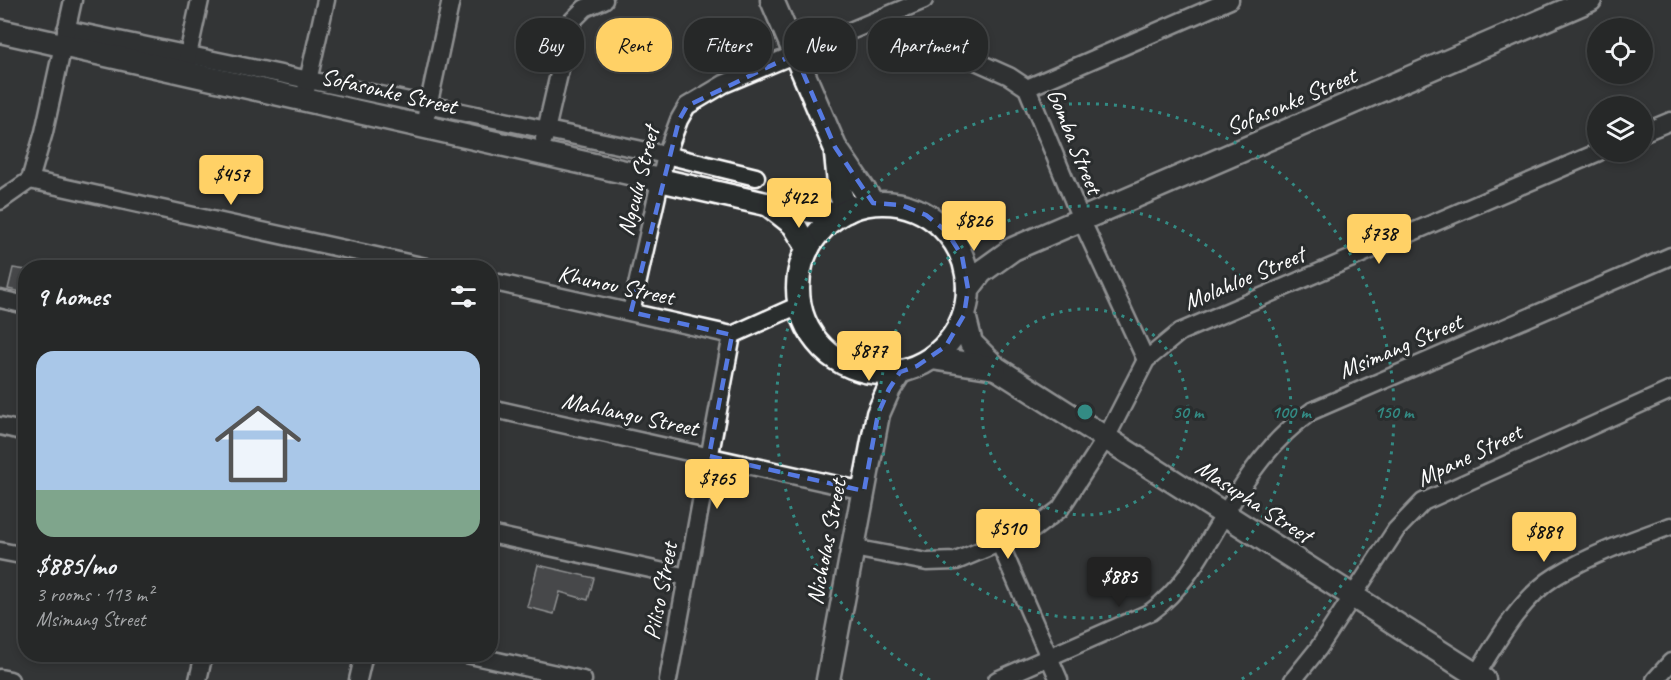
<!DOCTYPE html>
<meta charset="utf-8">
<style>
body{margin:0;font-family:Caveat,sans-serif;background:#2e3030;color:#f1f3f6;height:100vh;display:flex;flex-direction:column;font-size:22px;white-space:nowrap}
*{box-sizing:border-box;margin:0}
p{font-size:20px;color:#a4a6a8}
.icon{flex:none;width:33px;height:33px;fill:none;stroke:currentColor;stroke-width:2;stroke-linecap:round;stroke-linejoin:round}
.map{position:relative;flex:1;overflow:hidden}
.panel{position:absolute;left:18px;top:260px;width:480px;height:402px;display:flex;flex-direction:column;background:#262828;border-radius:24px;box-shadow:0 3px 9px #0003,0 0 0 2px #424445}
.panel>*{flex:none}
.top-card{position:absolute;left:516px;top:18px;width:570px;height:54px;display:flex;gap:12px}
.buttons{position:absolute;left:1587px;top:18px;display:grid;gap:12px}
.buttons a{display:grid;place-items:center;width:66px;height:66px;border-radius:50%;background:#262828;box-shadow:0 3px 9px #0003,0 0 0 2px #424445;font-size:30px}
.price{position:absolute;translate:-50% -51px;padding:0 14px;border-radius:6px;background:#ffd166;color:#111;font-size:20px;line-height:39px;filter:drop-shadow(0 2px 3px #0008)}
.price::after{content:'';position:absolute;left:50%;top:36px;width:18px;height:14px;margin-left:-9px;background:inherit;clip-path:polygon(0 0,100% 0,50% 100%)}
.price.selected{background:#222;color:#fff}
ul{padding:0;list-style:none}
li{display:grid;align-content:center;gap:12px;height:318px;padding:0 18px}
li+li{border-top:2px solid #424445}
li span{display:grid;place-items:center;height:186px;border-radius:18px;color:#555}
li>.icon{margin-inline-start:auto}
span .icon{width:108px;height:108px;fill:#fffc;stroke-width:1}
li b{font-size:26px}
h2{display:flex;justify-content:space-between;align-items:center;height:72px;padding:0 18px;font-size:26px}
.tag{padding:0 21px;border-radius:24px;background:#262828;box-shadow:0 3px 9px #0003,0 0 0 2px #424445;font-size:21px;line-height:54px}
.tag.selected{background:#ffd166;color:#111}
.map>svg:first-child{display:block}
.building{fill:#5f6162;stroke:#fff;stroke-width:1.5}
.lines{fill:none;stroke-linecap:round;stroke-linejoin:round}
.street-casing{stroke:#fff;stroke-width:21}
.secondary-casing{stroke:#fff;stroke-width:27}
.street{stroke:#2a2d2e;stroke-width:16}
.secondary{stroke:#2a2d2e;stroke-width:22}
.marked{fill:none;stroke:#567ae2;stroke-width:4.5;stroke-dasharray:12 8;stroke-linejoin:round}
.ring{fill:none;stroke:#338b84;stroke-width:3;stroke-dasharray:3 6}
.labels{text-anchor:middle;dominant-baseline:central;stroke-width:6;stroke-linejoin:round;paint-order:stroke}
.street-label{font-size:24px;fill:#fff;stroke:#2a2d2e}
.centre{fill:#338b84;stroke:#2a2d2e;stroke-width:3}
.ring-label{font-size:18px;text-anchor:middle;font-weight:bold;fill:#338b84;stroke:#2a2d2e;stroke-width:6;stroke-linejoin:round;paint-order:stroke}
</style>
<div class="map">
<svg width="1671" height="680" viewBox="0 0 1671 680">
<rect width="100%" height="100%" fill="#333536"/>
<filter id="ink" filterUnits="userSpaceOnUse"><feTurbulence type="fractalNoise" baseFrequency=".0167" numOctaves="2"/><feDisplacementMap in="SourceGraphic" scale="12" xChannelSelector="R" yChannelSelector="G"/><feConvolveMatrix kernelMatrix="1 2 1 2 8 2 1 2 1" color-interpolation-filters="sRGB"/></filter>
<g filter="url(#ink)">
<g class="building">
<polygon points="13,268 26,270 26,293 8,289"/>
<polygon points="538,565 594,578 588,600 560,592 554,614 527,607"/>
</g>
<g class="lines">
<defs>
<g id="street">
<polyline points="881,19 1009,76 1027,88 1081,219 1146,360"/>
<polyline points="66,29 666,155 756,177"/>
<polyline points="186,64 200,0"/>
<polyline points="1027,88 1230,0"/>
<polyline points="306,90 326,0"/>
<polyline points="426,116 451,0"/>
<polyline points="1642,133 1671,121"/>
<polyline points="544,139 571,22 585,8 604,0"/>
<polyline points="30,180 426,267"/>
<polyline points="0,201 30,180 44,132 73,0"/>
<polyline points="490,281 732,335"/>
<polyline points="0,299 26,305"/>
<polyline points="631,312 666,155 679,120 687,106 724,84 924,0"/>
<polyline points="732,335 799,305"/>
<polyline points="490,408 864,491"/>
<polyline points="0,426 26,432"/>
<polyline points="490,534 687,577"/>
<polyline points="1000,544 1059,680"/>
<polyline points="853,548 927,562 956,561 1035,528 1060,509 1106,438 1146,360 1180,332 1599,152"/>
<polyline points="0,551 26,556"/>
<polyline points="466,654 583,680"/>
<polyline points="0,678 10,680"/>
<polyline points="198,680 204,654"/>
<polyline points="358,680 364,654"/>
<polyline points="668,680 732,335"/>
<path d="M997,680L1151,612C1185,587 1202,552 1223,517C1248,475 1272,439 1312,411L1671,256"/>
<polyline points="1293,680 1318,649 1396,530 1423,502 1671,390"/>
<path d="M1473,680C1495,645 1520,598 1556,576C1592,554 1632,540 1671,526"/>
<polyline points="1655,680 1671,662"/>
</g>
<g id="secondary">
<polyline points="772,0 835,147 873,203"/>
<polyline points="0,31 766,204 839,215"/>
<polyline points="836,154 840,193 847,211"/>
<circle cx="883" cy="288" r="85"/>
<polyline points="770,206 794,225 808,248"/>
<polyline points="968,289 981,272 1013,249 1590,0"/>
<polyline points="964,315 971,343 996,368 1484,680"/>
<polyline points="932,358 995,368"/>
<polyline points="828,680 878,414 889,389 900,372"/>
</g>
</defs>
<use href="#street" class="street-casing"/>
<use href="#secondary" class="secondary-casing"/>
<use href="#street" class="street"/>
<use href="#secondary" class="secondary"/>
</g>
</g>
<path d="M0 0H1671V680H0ZM795,54L835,147L873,203L901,205L926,215L947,232L962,256L968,289L964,315L946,346L917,366L900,372L889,389L878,414L864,491L709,456L732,335L631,312L679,120L687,106Z" fill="#333536" fill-opacity=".55" fill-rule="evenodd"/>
<path class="marked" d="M795,54L835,147L873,203L901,205L926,215L947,232L962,256L968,289L964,315L946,346L917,366L900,372L889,389L878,414L864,491L709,456L732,335L631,312L679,120L687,106Z"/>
<g class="ring">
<circle cx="1085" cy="412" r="103"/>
<circle cx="1085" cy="412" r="206"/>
<path d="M930 680A309 309 0 1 1 1240 680"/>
</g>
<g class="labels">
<g class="street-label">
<text transform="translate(389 91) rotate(13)">Sofasonke Street</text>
<text transform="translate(1291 101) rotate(-23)">Sofasonke Street</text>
<text transform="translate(1075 141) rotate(68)">Gomba Street</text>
<text transform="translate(638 181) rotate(-76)">Ngculu Street</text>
<text transform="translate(1244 278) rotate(-23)">Molahloe Street</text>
<text transform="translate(616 285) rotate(12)">Khunou Street</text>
<text transform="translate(1400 346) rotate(-23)">Msimang Street</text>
<text transform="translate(630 414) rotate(12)">Mahlangu Street</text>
<text transform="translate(1469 455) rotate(-26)">Mpane Street</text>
<text transform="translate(1254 501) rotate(33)">Masupha Street</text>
<text transform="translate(826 542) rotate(-79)">Nicholas Street</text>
<text transform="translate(660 591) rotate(-79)">Piliso Street</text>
</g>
</g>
<circle cx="1085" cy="412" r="9" class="centre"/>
<g class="ring-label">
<text x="1188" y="418">50 m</text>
<text x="1291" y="418">100 m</text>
<text x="1394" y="418">150 m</text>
</g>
</svg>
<div class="buttons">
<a><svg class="icon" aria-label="locate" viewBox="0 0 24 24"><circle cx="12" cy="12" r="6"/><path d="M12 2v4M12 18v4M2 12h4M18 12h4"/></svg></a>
<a><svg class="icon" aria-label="layers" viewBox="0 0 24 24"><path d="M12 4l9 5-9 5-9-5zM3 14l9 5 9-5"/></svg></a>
</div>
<b class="price" style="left:231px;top:206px">$457</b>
<b class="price" style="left:799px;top:229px">$422</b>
<b class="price" style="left:974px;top:252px">$826</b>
<b class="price" style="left:1379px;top:265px">$738</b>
<b class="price" style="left:869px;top:382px">$877</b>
<b class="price" style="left:717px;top:510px">$765</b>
<b class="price" style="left:1008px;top:560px">$510</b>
<b class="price" style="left:1544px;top:563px">$889</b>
<b class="price selected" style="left:1119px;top:608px">$885</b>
<div class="top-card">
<a class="tag">Buy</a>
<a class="tag selected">Rent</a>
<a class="tag">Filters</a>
<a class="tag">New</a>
<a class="tag">Apartment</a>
</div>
<section class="panel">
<h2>9 homes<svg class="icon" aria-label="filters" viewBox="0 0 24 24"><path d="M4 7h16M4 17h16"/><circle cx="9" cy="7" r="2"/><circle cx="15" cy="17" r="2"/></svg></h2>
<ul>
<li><span style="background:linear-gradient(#a9c7e8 75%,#7fa58c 0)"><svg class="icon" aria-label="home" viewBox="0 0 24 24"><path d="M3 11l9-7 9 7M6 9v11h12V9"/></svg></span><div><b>$885/mo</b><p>3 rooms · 113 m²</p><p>Msimang Street</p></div></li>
</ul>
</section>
</div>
